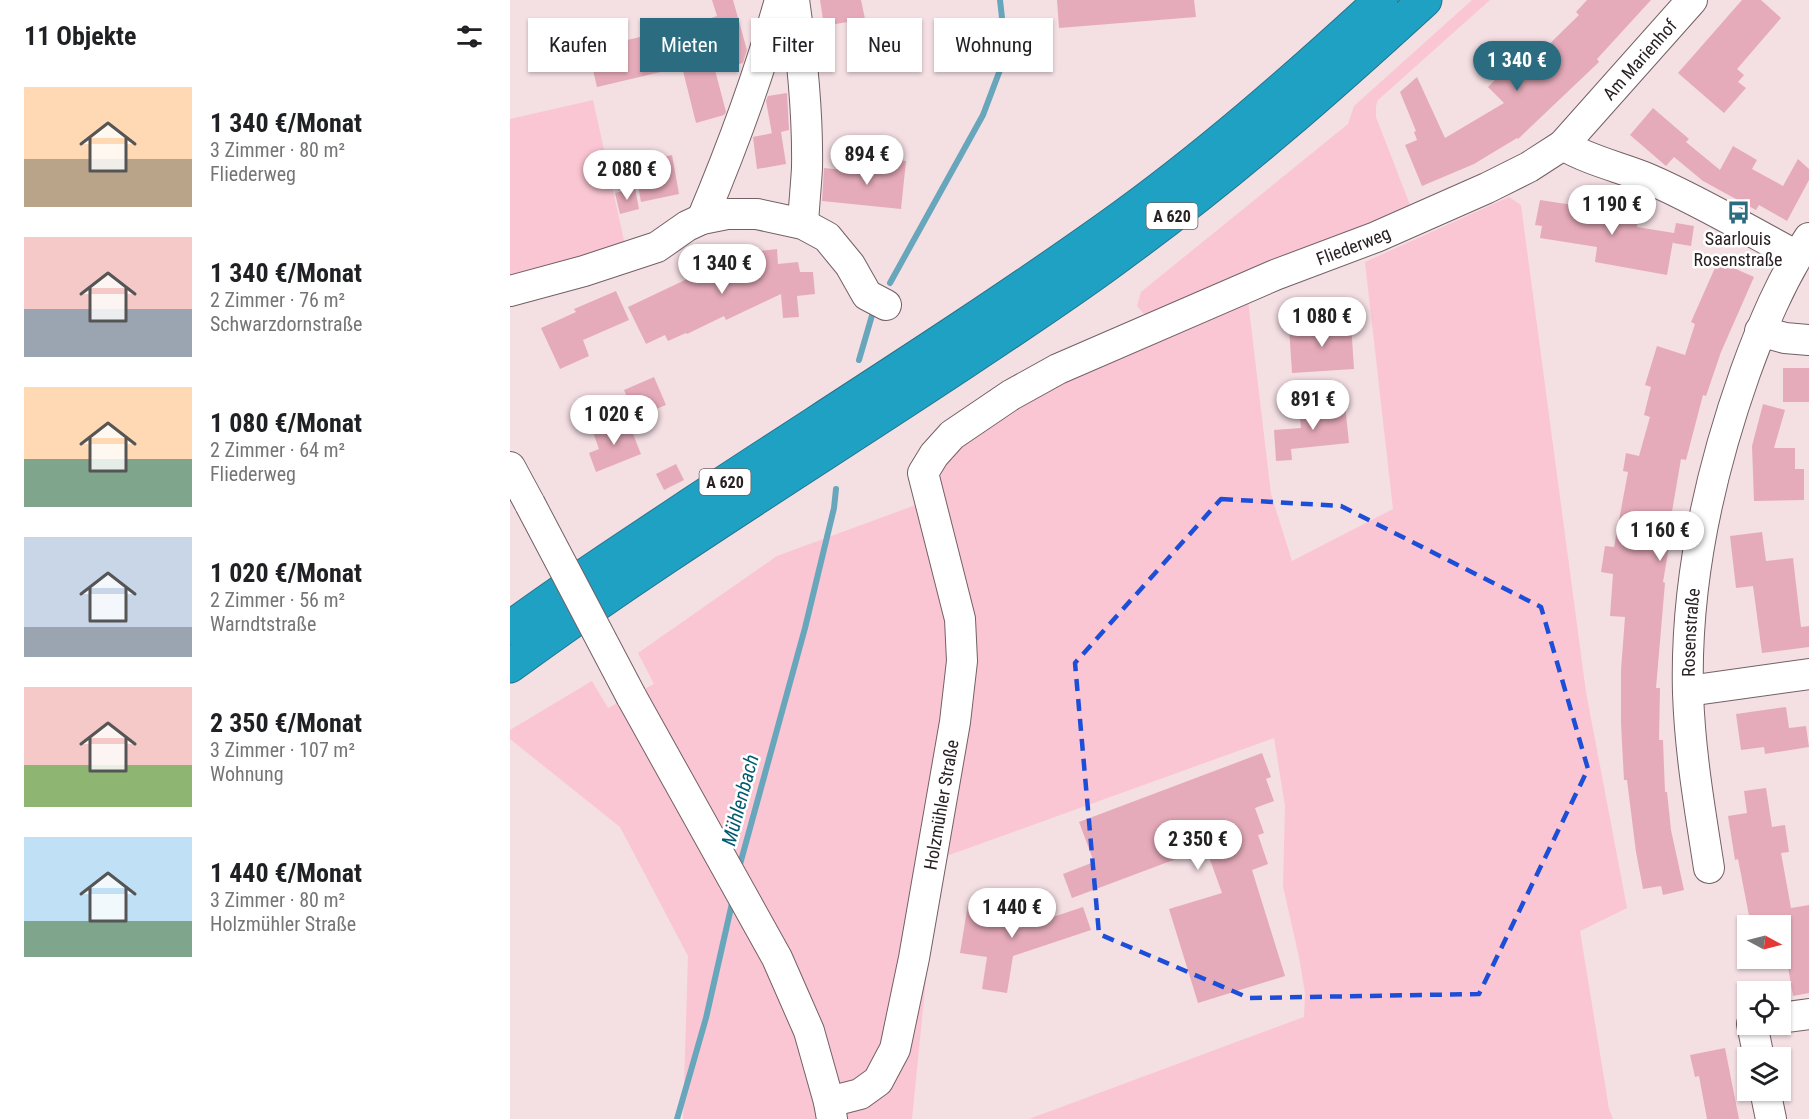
<!DOCTYPE html>
<html lang="de">
<meta charset="utf-8">
<style>
body{margin:0;font-family:"Roboto Condensed",sans-serif;background:#f2f2f2;color:#202124;height:100vh;display:flex;flex-direction:column;font-size:22px;white-space:nowrap}
*{box-sizing:border-box;margin:0}
p{font-size:20px;color:#757577}
.icon{flex:none;width:33px;height:33px;fill:none;stroke:currentColor;stroke-width:2;stroke-linecap:round;stroke-linejoin:round}
.map{position:relative;flex:1;overflow:hidden}
.side{display:flex;flex-direction:column;background:#fff;width:510px}
.side>*{flex:none}
.hud{position:absolute;left:18px;top:18px;width:570px;height:54px;display:flex;gap:12px}
.needle{width:39px;rotate:97deg}
.tools{position:absolute;left:1227px;top:915px;display:grid;gap:12px}
.tools a{display:grid;place-items:center;width:54px;height:54px;border-radius:0px;background:#fff;box-shadow:0 2px 4px #0004;font-size:30px}
.price{position:absolute;translate:-50% -51px;padding:0 14px;border-radius:21px;background:#fff;color:#222;font-size:20px;line-height:39px;filter:drop-shadow(0 2px 3px #0008)}
.price::after{content:'';position:absolute;left:50%;top:36px;width:18px;height:14px;margin-left:-9px;background:inherit;clip-path:polygon(0 0,100% 0,50% 100%)}
.price.selected{background:#2c6c80;color:#fff}
ul{padding:0;list-style:none}
li{display:flex;align-items:center;gap:18px;height:150px;padding:0 24px}
li span{display:grid;place-items:center;flex:none;width:168px;height:120px;border-radius:0px;color:#555}
li>.icon{margin-inline-start:auto}
span .icon{width:72px;height:72px;fill:#fffc;stroke-width:1}
li b{font-size:26px}
h2{display:flex;justify-content:space-between;align-items:center;height:72px;padding:0 24px;font-size:26px}
.tag{padding:0 21px;border-radius:0px;background:#fff;box-shadow:0 2px 4px #0004;font-size:21px;line-height:54px}
.tag.selected{background:#2c6c80;color:#fff}
main{display:flex;flex:1;min-height:0}
.map>svg:first-child{display:block}
.green{fill:#fbc6d3}
.lines{fill:none;stroke-linecap:round;stroke-linejoin:round}
.stream{stroke:#68a6bc;stroke-width:6}
.building{fill:#e6abba}
.minor-casing{stroke:#736065;stroke-width:32}
.highway-casing{stroke:#22748c;stroke-width:35}
.minor{stroke:#fff;stroke-width:30}
.highway{stroke:#1fa1c4;stroke-width:33}
.minor-bridge-casing{stroke:#736065;stroke-width:32;stroke-linecap:butt}
.minor-bridge{stroke:#fff;stroke-width:30}
.marked{fill:none;stroke:#1d4ed8;stroke-width:4.5;stroke-dasharray:12 8;stroke-linejoin:round}
.labels{text-anchor:middle;dominant-baseline:central;stroke-width:5;stroke-linejoin:round;paint-order:stroke}
.shield{fill:#fff;stroke:#696465;stroke-width:1.5}
.shield-label{font-size:16px;font-weight:bold;fill:#292123}
.street-label{font-size:18px;fill:#292123;stroke:#fff}
.poi-label{font-size:18px;fill:#292123;stroke:#fff}
.water-label{font-size:20px;font-style:italic;fill:#005b71;stroke:#fff}
</style>
<main>
<section class="side">
<h2>11 Objekte<svg class="icon" aria-label="filters" viewBox="0 0 24 24"><path d="M4 7h16M4 17h16"/><circle cx="9" cy="7" r="2"/><circle cx="15" cy="17" r="2"/></svg></h2>
<ul>
<li><span style="background:linear-gradient(#ffd9b3 60%,#b9a48a 0)"><svg class="icon" aria-label="home" viewBox="0 0 24 24"><path d="M3 11l9-7 9 7M6 9v11h12V9"/></svg></span><div><b>1 340 €/Monat</b><p>3 Zimmer · 80 m²</p><p>Fliederweg</p></div></li>
<li><span style="background:linear-gradient(#f6c9c9 60%,#9aa5b1 0)"><svg class="icon" aria-label="home" viewBox="0 0 24 24"><path d="M3 11l9-7 9 7M6 9v11h12V9"/></svg></span><div><b>1 340 €/Monat</b><p>2 Zimmer · 76 m²</p><p>Schwarzdornstraße</p></div></li>
<li><span style="background:linear-gradient(#ffd9b3 60%,#7fa58c 0)"><svg class="icon" aria-label="home" viewBox="0 0 24 24"><path d="M3 11l9-7 9 7M6 9v11h12V9"/></svg></span><div><b>1 080 €/Monat</b><p>2 Zimmer · 64 m²</p><p>Fliederweg</p></div></li>
<li><span style="background:linear-gradient(#c9d6e8 75%,#9aa5b1 0)"><svg class="icon" aria-label="home" viewBox="0 0 24 24"><path d="M3 11l9-7 9 7M6 9v11h12V9"/></svg></span><div><b>1 020 €/Monat</b><p>2 Zimmer · 56 m²</p><p>Warndtstraße</p></div></li>
<li><span style="background:linear-gradient(#f6c9c9 65%,#8fb573 0)"><svg class="icon" aria-label="home" viewBox="0 0 24 24"><path d="M3 11l9-7 9 7M6 9v11h12V9"/></svg></span><div><b>2 350 €/Monat</b><p>3 Zimmer · 107 m²</p><p>Wohnung</p></div></li>
<li><span style="background:linear-gradient(#bfe0f5 70%,#7fa58c 0)"><svg class="icon" aria-label="home" viewBox="0 0 24 24"><path d="M3 11l9-7 9 7M6 9v11h12V9"/></svg></span><div><b>1 440 €/Monat</b><p>3 Zimmer · 80 m²</p><p>Holzmühler Straße</p></div></li>
</ul>
</section>
<div class="map">
<svg width="1299" height="1119" viewBox="0 0 1299 1119">
<rect width="100%" height="100%" fill="#f4dfe3"/>
<g class="green">
<polygon points="962,0 980,0 868,100 866,106 866,117 900,205 735,275 761,494 782,561 883,509 855,262 999,197 1011,205 1076,692 1117,908 1070,931 1099,1109 1103,1119 519,1119 794,1017 795,993 789,957 773,886 775,806 764,738 428,859 402,1119 173,1119 178,956 110,827 0,739 0,730 82,681 98,708 144,684 128,653 267,556 403,506 430,477 441,452 635,315 627,306 631,292 838,124 844,106"/>
<polygon points="83,100 115,245 0,276 0,119"/>
</g>
<g class="lines">
<g class="stream">
<polyline points="380,283 473,115 496,54 490,0"/>
<polyline points="349,360 363,312"/>
<polyline points="229,868 295,628 324,508 326,489"/>
<polyline points="167,1119 196,1018 223,899"/>
</g>
</g>
<g class="building">
<polygon points="202,0 223,0 237,50 233,63 205,70 216,112 214,115 186,123 172,67 87,87 78,49 139,35 144,57 198,44 192,21 207,16"/>
<polygon points="310,0 351,0 355,19 314,26"/>
<polygon points="547,0 684,0 686,17 549,28"/>
<polygon points="1077,0 1141,0 1087,59 1089,62 1008,139 1007,138 964,164 912,186 895,145 907,140 904,132 906,131 890,92 907,77 935,138 994,103 978,87 998,67 995,64 1012,46 1024,59 1069,15 1066,12"/>
<polygon points="1232,0 1251,0 1271,18 1227,69 1234,75 1228,82 1236,88 1214,113 1168,73"/>
<polygon points="277,93 279,130 271,132 276,164 247,169 243,137 268,132 262,134 256,101 258,96"/>
<polygon points="1143,108 1179,139 1176,142 1210,170 1223,146 1247,160 1242,169 1273,186 1288,159 1299,169 1299,180 1277,221 1249,205 1246,210 1193,181 1164,157 1156,166 1120,135"/>
<polygon points="162,155 169,194 131,202 124,163"/>
<polygon points="371,158 396,161 391,209 312,201 314,168 370,174"/>
<polygon points="125,188 129,209 110,214 105,193"/>
<polygon points="1030,200 1076,207 1077,204 1094,206 1093,215 1128,220 1127,227 1164,233 1166,223 1184,226 1181,246 1163,243 1163,241 1157,275 1085,262 1087,247 1030,238 1032,226 1025,225"/>
<polygon points="267,249 268,264 288,262 290,272 303,272 305,294 287,296 289,317 273,318 271,294 216,320 214,316 177,334 176,333 158,341 155,335 136,344 118,307 232,253"/>
<polygon points="1208,261 1244,277 1211,352 1196,396 1193,395 1176,460 1171,459 1158,535 1161,535 1153,582 1155,583 1146,688 1150,688 1149,740 1153,740 1155,792 1157,792 1161,830 1174,890 1153,895 1151,886 1133,889 1126,852 1117,780 1114,780 1111,724 1111,670 1115,617 1100,616 1103,574 1091,572 1095,546 1104,547 1118,472 1113,471 1116,453 1129,456 1140,417 1134,415 1141,387 1135,385 1147,346 1175,355 1185,324 1181,322"/>
<polygon points="106,291 119,320 73,340 79,356 50,369 31,328 66,312 64,309"/>
<polygon points="841,323 844,369 782,373 779,327"/>
<rect x="1273" y="368" width="26" height="34"/>
<polygon points="144,377 156,405 126,417 114,390"/>
<polygon points="1253,404 1275,410 1264,448 1285,448 1285,469 1294,469 1294,500 1244,501 1242,446"/>
<polygon points="835,405 839,443 781,449 782,460 766,461 764,430 791,428 789,410"/>
<polygon points="117,419 131,454 86,472 79,453 89,449 83,432"/>
<polygon points="166,464 174,480 154,490 146,474"/>
<polygon points="1252,532 1256,561 1283,558 1291,627 1299,626 1299,647 1252,653 1243,586 1226,588 1220,536"/>
<polygon points="1276,707 1279,728 1296,726 1299,747 1255,754 1254,747 1231,750 1226,714"/>
<polygon points="752,753 761,777 756,779 764,801 745,808 754,833 748,835 758,864 742,870 775,976 688,1003 659,909 712,893 699,857 706,855 695,826 690,828 688,821 656,832 666,859 562,898 553,874 584,862 569,822"/>
<polygon points="1256,788 1262,827 1275,825 1279,852 1271,853 1281,908 1299,905 1299,993 1283,996 1273,938 1270,939 1270,926 1241,926 1228,859 1225,860 1218,816 1237,813 1234,791"/>
<polygon points="458,904 502,911 498,932 573,907 581,930 503,956 497,993 472,989 477,957 450,953"/>
<polygon points="1215,1048 1229,1119 1197,1119 1189,1076 1185,1077 1180,1055"/>
</g>
<g class="lines">
<defs>
<g id="minor">
<path d="M284,0C292,55 298,112 297,168C296,186 294,205 293,224"/>
<path d="M1053,145C1080,161 1110,167 1139,179C1190,201 1238,230 1287,256"/>
<path d="M192,219C222,148 249,75 270,0"/>
<polyline points="0,291 74,271 147,247 177,226 192,219 217,214 247,214 293,224 317,237 340,265 357,295 376,305"/>
<polyline points="1250,331 1275,338 1299,340"/>
<polyline points="0,467 20,504"/>
<polyline points="1178,691 1299,674"/>
<polyline points="121,696 267,958 299,1031 319,1102 322,1119"/>
<path id="s1" d="M1199,868C1190,810 1180,753 1178,693C1175,584 1199,475 1235,373C1252,326 1271,280 1299,238"/>
<polyline points="1270,1018 1299,1014"/>
<polyline points="1242,1024 1249,1058"/>
<polyline points="1255,1090 1261,1119"/>
<path id="s2" d="M319,1102L350,1094L368,1081L385,1049L404,958L445,722L452,661L450,619L413,473L424,455L442,435L501,395L548,369L765,275L866,237L977,188L1019,167L1053,145L1182,0"/>
</g>
<g id="highway">
<path d="M0,628C59,584 122,544 183,503C321,412 462,324 597,228C694,159 784,80 871,0"/>
<path d="M0,666C146,559 299,465 450,365C505,328 561,292 614,252C720,175 818,89 915,0"/>
</g>
</defs>
<use href="#minor" class="minor-casing"/>
<use href="#highway" class="highway-casing"/>
<use href="#minor" class="minor"/>
<use href="#highway" class="highway"/>
<defs>
<polyline id="minor-bridge" points="20,504 121,696"/>
</defs>
<use href="#minor-bridge" class="minor-bridge-casing"/>
<use href="#minor-bridge" class="minor-bridge"/>
</g>
<path class="marked" d="M711,499L831,506L1031,607L1078,769L969,994L739,998L589,934L565,663Z"/>
<defs>
<symbol id="bus-bare" viewBox="-9 -9 18 18"><path d="M-5-6H5V4H4V6H2V4H-2V6H-4V4H-5ZM-3.5-4V0h7V-4ZM-3.5 1.2v1.5H-2V1.2ZM2 1.2v1.5H3.5V1.2Z" fill="#2c6c80" stroke="#fff" stroke-width="2.5" paint-order="stroke"/></symbol>
</defs>
<g fill-rule="evenodd">
<use href="#bus-bare" x="1212" y="196" width="33" height="33"/>
</g>
<g class="labels">
<g class="shield">
<rect x="636.5" y="203" width="51" height="26" rx="4.5"/>
<rect x="189.5" y="469" width="51" height="26" rx="4.5"/>
</g>
<g class="shield-label">
<text x="662" y="216">A 620</text>
<text x="215" y="482">A 620</text>
</g>
<g class="street-label">
<text stroke="none"><textPath href="#s2" startOffset="1518">Am Marienhof</textPath></text>
<text stroke="none"><textPath href="#s2" startOffset="1170">Fliederweg</textPath></text>
<text stroke="none"><textPath href="#s1" startOffset="237">Rosenstraße</textPath></text>
<text stroke="none"><textPath href="#s2" startOffset="339">Holzmühler Straße</textPath></text>
</g>
<g class="poi-label">
<text x="1228" y="238">Saarlouis<tspan x="1228" dy="21">Rosenstraße</tspan></text>
</g>
<g class="water-label">
<text transform="translate(230 800) rotate(-75)">Mühlenbach</text>
</g>
</g>
</svg>
<div class="tools">
<a><svg class="needle" viewBox="-14 -14 28 28"><path d="M0-13l5 13h-10z" fill="#e53935"/><path d="M0 13l5-13h-10z" fill="#757577"/></svg></a>
<a><svg class="icon" aria-label="locate" viewBox="0 0 24 24"><circle cx="12" cy="12" r="6"/><path d="M12 2v4M12 18v4M2 12h4M18 12h4"/></svg></a>
<a><svg class="icon" aria-label="layers" viewBox="0 0 24 24"><path d="M12 4l9 5-9 5-9-5zM3 14l9 5 9-5"/></svg></a>
</div>
<b class="price selected" style="left:1007px;top:92px">1 340 €</b>
<b class="price" style="left:357px;top:186px">894 €</b>
<b class="price" style="left:117px;top:201px">2 080 €</b>
<b class="price" style="left:1102px;top:236px">1 190 €</b>
<b class="price" style="left:212px;top:295px">1 340 €</b>
<b class="price" style="left:812px;top:348px">1 080 €</b>
<b class="price" style="left:803px;top:431px">891 €</b>
<b class="price" style="left:104px;top:446px">1 020 €</b>
<b class="price" style="left:1150px;top:562px">1 160 €</b>
<b class="price" style="left:688px;top:871px">2 350 €</b>
<b class="price" style="left:502px;top:939px">1 440 €</b>
<div class="hud">
<a class="tag">Kaufen</a>
<a class="tag selected">Mieten</a>
<a class="tag">Filter</a>
<a class="tag">Neu</a>
<a class="tag">Wohnung</a>
</div>
</div>
</main>
